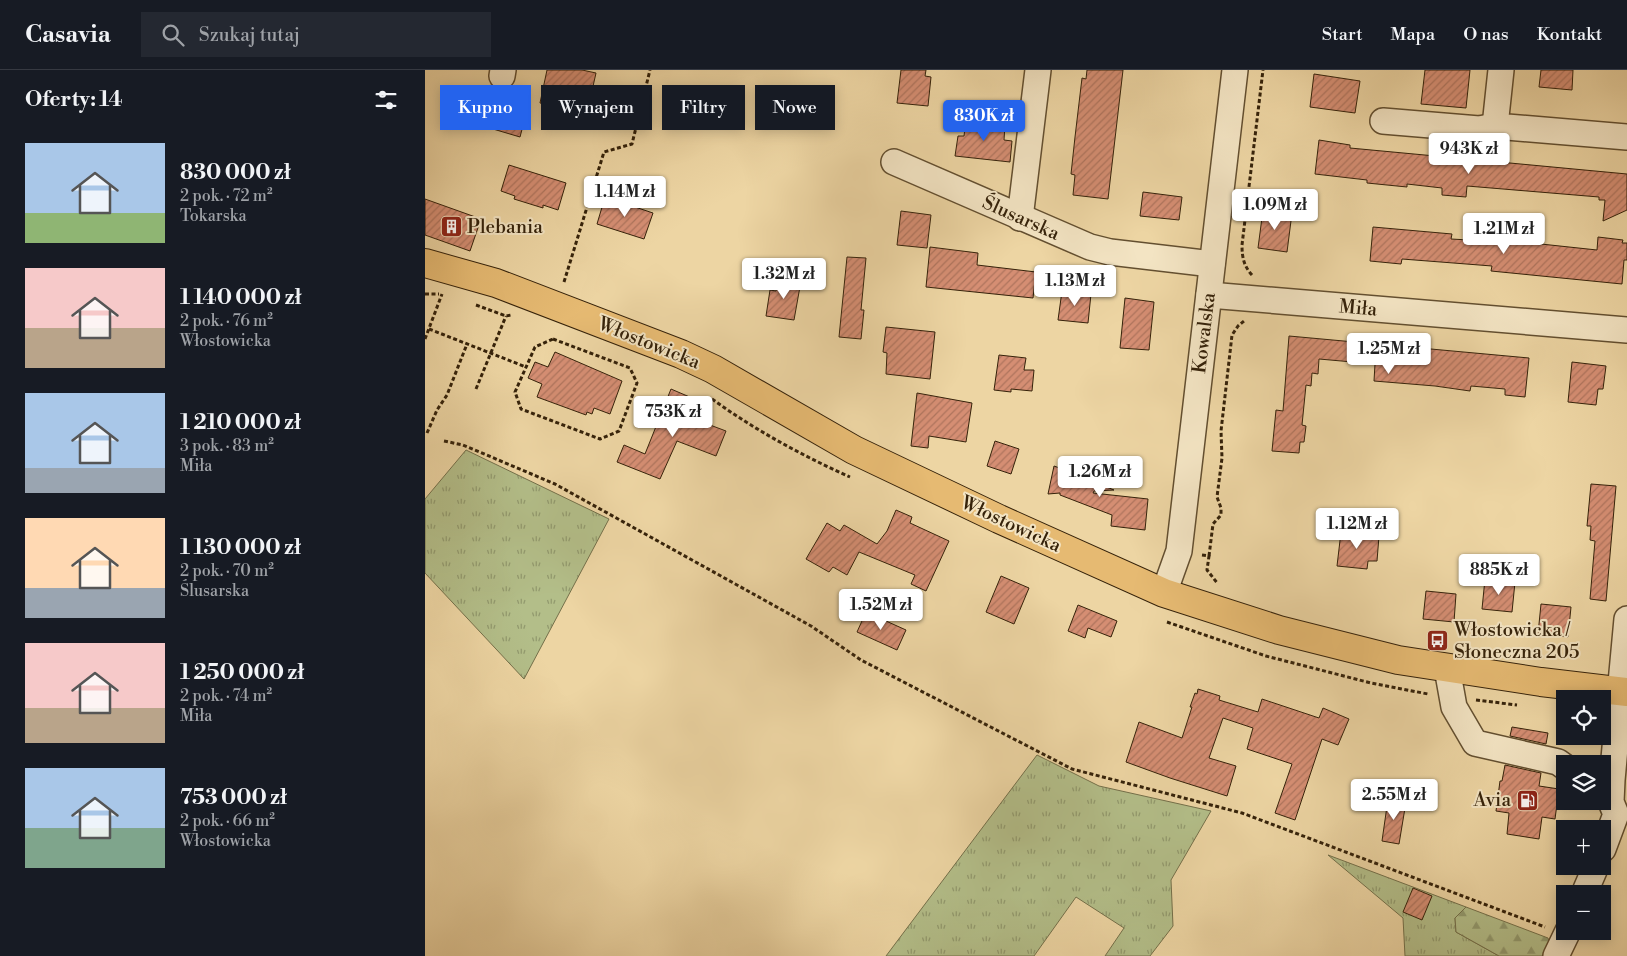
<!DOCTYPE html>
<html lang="pl">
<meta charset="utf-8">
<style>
body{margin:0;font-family:"Libre Bodoni",serif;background:#242831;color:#f1f3f6;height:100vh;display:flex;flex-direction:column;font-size:19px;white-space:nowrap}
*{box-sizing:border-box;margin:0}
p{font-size:16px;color:#9ea1a6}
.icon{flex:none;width:28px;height:28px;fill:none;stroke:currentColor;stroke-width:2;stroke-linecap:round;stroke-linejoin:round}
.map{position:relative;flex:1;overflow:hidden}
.details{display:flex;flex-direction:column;background:#171b24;width:425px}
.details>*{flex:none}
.guide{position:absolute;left:15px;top:15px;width:475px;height:45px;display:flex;gap:10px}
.controls{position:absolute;left:1131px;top:620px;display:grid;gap:10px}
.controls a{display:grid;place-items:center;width:55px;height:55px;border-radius:0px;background:#171b24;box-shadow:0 2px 12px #0003;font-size:25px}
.price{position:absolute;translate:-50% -42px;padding:0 11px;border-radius:5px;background:#fff;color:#222;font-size:16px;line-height:32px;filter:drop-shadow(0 1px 2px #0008)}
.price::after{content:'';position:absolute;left:50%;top:30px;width:15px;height:11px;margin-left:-8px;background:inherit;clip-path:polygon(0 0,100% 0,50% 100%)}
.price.on{background:#2563eb;color:#fff}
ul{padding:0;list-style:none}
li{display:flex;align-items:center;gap:15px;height:125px;padding:0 25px}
li span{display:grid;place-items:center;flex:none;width:140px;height:100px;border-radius:0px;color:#555}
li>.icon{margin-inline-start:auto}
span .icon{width:60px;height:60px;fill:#fffc;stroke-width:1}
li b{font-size:21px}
h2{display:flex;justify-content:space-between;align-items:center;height:60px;padding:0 25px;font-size:21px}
.chip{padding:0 18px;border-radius:0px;background:#171b24;box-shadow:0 2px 12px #0003;font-size:18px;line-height:45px}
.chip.on{background:#2563eb;color:#fff}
header{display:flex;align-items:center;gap:30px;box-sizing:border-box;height:70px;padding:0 25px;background:#171b24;border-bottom:1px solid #363941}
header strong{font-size:24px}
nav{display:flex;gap:28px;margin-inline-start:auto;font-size:18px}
.search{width:350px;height:45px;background:#242831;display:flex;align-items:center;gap:12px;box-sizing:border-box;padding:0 18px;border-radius:0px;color:#9ea1a6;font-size:19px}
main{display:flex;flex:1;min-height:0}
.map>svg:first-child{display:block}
.grass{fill:url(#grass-tufts);stroke:#74704a}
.forest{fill:url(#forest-firs);stroke:#74704a}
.building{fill:url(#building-hatch);stroke:#35220a}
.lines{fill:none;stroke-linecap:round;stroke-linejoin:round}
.minor-casing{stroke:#634f30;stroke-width:28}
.major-casing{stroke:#35220a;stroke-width:30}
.path{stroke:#35220a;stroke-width:3;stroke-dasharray:4 2.5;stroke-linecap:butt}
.minor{stroke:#f3e4c3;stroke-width:25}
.major{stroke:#e6ba72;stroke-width:28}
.labels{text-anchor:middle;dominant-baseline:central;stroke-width:4;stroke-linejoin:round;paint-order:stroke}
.street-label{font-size:19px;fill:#35220a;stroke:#f3e4c3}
.poi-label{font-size:19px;fill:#35220a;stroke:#f3e4c3;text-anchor:start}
</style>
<header>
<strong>Casavia</strong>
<div class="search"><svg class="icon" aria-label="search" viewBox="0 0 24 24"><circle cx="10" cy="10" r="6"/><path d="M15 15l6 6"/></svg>Szukaj tutaj</div>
<nav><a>Start</a><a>Mapa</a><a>O nas</a><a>Kontakt</a></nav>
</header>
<main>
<section class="details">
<h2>Oferty: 14<svg class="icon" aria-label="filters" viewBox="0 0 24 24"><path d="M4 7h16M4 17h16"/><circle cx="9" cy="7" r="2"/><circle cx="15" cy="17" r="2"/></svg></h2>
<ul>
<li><span style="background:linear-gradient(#a9c7e8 70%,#8fb573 0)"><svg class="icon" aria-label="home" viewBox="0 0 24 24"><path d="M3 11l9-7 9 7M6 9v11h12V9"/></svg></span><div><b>830 000 zł</b><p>2 pok. · 72 m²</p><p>Tokarska</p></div></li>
<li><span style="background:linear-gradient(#f6c9c9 60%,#b9a48a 0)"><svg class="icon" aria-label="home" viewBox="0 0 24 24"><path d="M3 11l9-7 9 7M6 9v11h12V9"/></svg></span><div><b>1 140 000 zł</b><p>2 pok. · 76 m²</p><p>Włostowicka</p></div></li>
<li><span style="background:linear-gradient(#a9c7e8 75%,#9aa5b1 0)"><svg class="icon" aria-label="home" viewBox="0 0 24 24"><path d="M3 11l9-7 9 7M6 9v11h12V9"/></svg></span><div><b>1 210 000 zł</b><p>3 pok. · 83 m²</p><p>Miła</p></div></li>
<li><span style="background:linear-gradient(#ffd9b3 70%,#9aa5b1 0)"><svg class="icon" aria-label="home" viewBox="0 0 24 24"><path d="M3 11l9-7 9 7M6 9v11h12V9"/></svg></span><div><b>1 130 000 zł</b><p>2 pok. · 70 m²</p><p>Ślusarska</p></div></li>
<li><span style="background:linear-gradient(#f6c9c9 65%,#b9a48a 0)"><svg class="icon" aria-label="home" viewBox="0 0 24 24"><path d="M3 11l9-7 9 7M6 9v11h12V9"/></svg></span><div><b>1 250 000 zł</b><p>2 pok. · 74 m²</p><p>Miła</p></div></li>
<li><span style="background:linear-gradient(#a9c7e8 60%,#7fa58c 0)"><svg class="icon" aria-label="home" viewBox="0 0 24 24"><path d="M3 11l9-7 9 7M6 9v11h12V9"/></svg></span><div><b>753 000 zł</b><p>2 pok. · 66 m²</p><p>Włostowicka</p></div></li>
</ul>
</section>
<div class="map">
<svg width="1202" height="886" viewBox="0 0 1202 886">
<defs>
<pattern id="grass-tufts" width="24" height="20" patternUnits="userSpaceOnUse" patternTransform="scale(1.25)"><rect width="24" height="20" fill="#b3be89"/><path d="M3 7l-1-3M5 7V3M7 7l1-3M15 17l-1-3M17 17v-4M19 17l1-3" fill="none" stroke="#929a6e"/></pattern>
<pattern id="forest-firs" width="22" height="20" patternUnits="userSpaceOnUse" patternTransform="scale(1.25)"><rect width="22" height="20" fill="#b3be89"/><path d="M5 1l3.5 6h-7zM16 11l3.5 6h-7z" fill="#929a6e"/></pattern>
<pattern id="building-hatch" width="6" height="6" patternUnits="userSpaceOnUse" patternTransform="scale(1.25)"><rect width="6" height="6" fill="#d58e73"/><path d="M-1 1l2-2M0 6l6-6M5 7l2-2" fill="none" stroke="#ae745d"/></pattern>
</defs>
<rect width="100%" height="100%" fill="#edd5a3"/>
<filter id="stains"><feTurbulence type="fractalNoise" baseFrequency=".004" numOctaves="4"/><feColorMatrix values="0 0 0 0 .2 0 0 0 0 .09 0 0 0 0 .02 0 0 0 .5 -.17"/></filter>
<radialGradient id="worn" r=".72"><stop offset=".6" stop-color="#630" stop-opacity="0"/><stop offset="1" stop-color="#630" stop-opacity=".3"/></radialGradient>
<g class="grass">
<polygon points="41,380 184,449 99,609 0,503 0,429"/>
<polygon points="612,685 674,716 786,741 746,810 748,856 725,886 680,886 699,858 651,827 609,886 461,886"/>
<polygon points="903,785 1041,837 1030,848 1031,862 1074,886 980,886 978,848"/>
</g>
<polygon class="forest" points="1041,837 1123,868 1125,876 1117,886 1074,886 1031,862 1030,848"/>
<g class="building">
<polygon points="122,0 157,0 171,3 162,43 115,33"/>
<polygon points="476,0 501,0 500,6 506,7 503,36 472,33"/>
<polygon points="662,0 698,0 683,129 648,125 650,105 646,104 650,67 657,8 661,9"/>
<polygon points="1000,0 1045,0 1041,38 996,34"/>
<polygon points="1116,0 1148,0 1147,20 1114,17"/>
<polygon points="889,4 935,11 930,43 885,37"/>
<polygon points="47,32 100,48 95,67 41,51"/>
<polygon points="541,50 580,55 579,70 587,71 585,92 530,86 533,66 539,66"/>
<polygon points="894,70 925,75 925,78 1202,104 1202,140 1178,151 1180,130 1174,130 1174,127 1042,116 1041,127 1017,125 1017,118 982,114 982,117 942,113 942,110 890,104"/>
<polygon points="84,95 141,113 133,140 118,135 118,138 89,129 90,126 76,121"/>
<polygon points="718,122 757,127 754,150 715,146"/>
<polygon points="180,127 228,143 219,169 172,154"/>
<polygon points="0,129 56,149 45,181 0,165"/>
<polygon points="838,140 867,143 862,182 833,178"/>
<polygon points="476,141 506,145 502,178 472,175"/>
<polygon points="948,157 1027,164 1026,169 1116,174 1172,180 1173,167 1198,170 1197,173 1202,173 1202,190 1199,190 1197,214 1066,201 1067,196 977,189 976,194 945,191"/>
<polygon points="505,177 553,183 552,195 611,202 608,228 501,217"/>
<polygon points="422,187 441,188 436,240 439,240 436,269 414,267"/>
<polygon points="353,208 376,211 369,250 341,246 345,220 351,221"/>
<polygon points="637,221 666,224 663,253 633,250"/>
<polygon points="700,228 729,232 724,280 695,278"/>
<polygon points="461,257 510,262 505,309 461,304 462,283 458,282"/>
<polygon points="864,266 1104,288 1100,327 1080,325 1080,319 1046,316 1045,321 1010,316 949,311 950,294 894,289 893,304 887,303 886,316 881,315 877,355 881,356 879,372 875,372 874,383 847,381 851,340 858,341"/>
<polygon points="130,282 197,311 185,344 169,338 167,344 162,342 161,345 112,327 117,314 103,308 110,292 123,297"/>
<polygon points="574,285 601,288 599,300 609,300 607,321 586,319 586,322 569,320"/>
<polygon points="1147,292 1181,296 1178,319 1173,319 1171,335 1143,332"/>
<polygon points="246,319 267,328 260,344 262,344 261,346 301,361 291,386 252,371 235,409 192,392 199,375 220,384"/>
<polygon points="492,323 547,333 541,372 504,366 503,378 486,376"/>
<polygon points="570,371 594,379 586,404 562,396"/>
<polygon points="629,396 651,404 652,400 674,409 672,413 689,420 669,421 668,423 723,429 720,460 686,456 687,445 635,425 635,423 623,424"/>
<polygon points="1166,414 1191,416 1181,531 1165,529 1170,471 1165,470 1166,456 1162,456"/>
<polygon points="471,440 487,447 485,453 524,471 501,521 486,514 490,505 434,482 422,505 408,497 404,502 381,489 402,453 415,461 419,455 452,474 462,461"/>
<polygon points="916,462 954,466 952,491 943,491 942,499 912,496"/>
<polygon points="576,506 604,518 589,554 561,542"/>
<polygon points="1060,509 1090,512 1087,542 1057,539"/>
<polygon points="1001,521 1031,524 1029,552 998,549"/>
<polygon points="1116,534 1146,537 1143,567 1113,564"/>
<polygon points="653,535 692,551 686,567 663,558 660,568 643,561"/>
<polygon points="441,542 481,560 472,580 432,562"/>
<polygon points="773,619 795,626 794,630 833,642 837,629 894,648 898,638 924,649 913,675 897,669 870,750 850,743 867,694 822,679 828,658 798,648 784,688 811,696 802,726 745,708 701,692 714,652 757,668 767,637 765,637 770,623 772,624"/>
<polygon points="1087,657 1123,663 1121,674 1085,666"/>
<polygon points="1080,695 1116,703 1114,716 1134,719 1130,749 1117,747 1114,769 1082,764 1084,743 1071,741 1075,711 1077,711"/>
<polygon points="963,729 981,732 974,774 957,771"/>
<polygon points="988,818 1007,826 997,850 978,842"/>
</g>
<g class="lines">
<defs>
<g id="minor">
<polyline points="1076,0 1070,56 1202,67"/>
<polyline points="77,6 78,0"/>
<polyline points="958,51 1054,59 1070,56"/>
<polyline points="469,92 665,177 685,182 787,194"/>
<polyline points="595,148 613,0"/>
<polyline points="784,225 1202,260"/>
<polyline points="739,523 754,481 810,0"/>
<polyline points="1022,598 1029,637 1050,673 1133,692 1140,697"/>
<polyline points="1178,779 1191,744 1186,732 1187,710 1202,549"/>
<polyline points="1159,824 1171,796"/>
<polyline points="1131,886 1143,861"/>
</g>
<polyline id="major" points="0,193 71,213 256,284 288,299 429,380 574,449 739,523 854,560 973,590 1116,612 1202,622"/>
</defs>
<use href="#minor" class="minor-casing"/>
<use href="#major" class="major-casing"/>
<g class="path">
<path d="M827,205C819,196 817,188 817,175L838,0"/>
<polyline points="139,212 179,82 207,74 225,0"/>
<polyline points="0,224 14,224"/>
<polyline points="51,235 81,246 86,245"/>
<polyline points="4,259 101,297"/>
<polyline points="0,269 17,224"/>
<polygon points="128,269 205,298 212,313 194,361 175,369 96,339 90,322 110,277"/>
<polyline points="51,319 81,246"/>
<path d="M287,329C330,360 376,385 425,407"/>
<polyline points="2,363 12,340 22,325 42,274"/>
<polyline points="19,371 38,375 130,414 386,556 436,590 647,699 817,743 1120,857"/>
<polyline points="777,485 784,486 782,500 793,514"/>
<polyline points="784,486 788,454 796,445 796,438 792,427 797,388 796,361 807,265 813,256 819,251"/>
<polyline points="742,552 841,586 946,613 1003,624"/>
<polyline points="1051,630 1092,635"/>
</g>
<use href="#minor" class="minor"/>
<use href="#major" class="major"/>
</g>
<defs>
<symbol id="building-square" viewBox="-11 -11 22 22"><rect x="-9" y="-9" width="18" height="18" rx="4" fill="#8f2418" stroke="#f3e4c3"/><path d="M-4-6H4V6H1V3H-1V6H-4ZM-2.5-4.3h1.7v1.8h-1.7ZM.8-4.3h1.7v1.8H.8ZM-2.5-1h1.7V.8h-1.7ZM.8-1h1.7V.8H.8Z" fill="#fff"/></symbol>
<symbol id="bus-square" viewBox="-11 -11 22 22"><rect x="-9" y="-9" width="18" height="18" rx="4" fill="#8f2418" stroke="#f3e4c3"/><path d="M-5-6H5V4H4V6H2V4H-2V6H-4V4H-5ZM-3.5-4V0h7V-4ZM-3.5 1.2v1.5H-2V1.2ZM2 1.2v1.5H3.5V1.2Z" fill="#fff"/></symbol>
<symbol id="fuel-square" viewBox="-11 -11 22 22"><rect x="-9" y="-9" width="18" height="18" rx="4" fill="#8f2418" stroke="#f3e4c3"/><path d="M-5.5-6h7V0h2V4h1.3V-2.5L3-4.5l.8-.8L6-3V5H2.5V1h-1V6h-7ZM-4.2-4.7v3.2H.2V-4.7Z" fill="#fff"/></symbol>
</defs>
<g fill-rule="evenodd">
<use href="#building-square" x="14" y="144" width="25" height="25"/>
<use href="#bus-square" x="1000" y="558" width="25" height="25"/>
<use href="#fuel-square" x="1090" y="718" width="25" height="25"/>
</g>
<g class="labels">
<g class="street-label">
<text transform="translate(596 148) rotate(24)">Ślusarska</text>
<text transform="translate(933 238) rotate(5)">Miła</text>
<text transform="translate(779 263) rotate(-83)">Kowalska</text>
<text transform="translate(224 273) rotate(22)">Włostowicka</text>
<text transform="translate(586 454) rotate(25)">Włostowicka</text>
</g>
<g class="poi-label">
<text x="42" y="157">Plebania</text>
<text x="1029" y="560">Włostowicka /<tspan x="1029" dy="22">Słoneczna 205</tspan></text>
<text x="1086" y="730" text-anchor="end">Avia</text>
</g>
</g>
<rect width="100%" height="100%" filter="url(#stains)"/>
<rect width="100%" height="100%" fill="url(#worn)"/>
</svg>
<div class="controls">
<a><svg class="icon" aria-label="locate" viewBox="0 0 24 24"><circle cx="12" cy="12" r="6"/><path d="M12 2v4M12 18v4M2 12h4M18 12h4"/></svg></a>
<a><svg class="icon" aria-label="layers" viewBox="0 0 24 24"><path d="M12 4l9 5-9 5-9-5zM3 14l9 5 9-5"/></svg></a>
<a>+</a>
<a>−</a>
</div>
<b class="price on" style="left:559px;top:72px">830K zł</b>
<b class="price" style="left:1044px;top:105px">943K zł</b>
<b class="price" style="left:200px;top:148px">1.14M zł</b>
<b class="price" style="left:850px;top:161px">1.09M zł</b>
<b class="price" style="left:1079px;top:185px">1.21M zł</b>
<b class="price" style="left:359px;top:230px">1.32M zł</b>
<b class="price" style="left:650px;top:237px">1.13M zł</b>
<b class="price" style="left:964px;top:305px">1.25M zł</b>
<b class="price" style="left:248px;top:368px">753K zł</b>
<b class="price" style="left:675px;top:428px">1.26M zł</b>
<b class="price" style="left:932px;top:480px">1.12M zł</b>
<b class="price" style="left:1074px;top:526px">885K zł</b>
<b class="price" style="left:456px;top:561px">1.52M zł</b>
<b class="price" style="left:969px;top:751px">2.55M zł</b>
<div class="guide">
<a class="chip on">Kupno</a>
<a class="chip">Wynajem</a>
<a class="chip">Filtry</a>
<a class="chip">Nowe</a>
</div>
</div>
</main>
